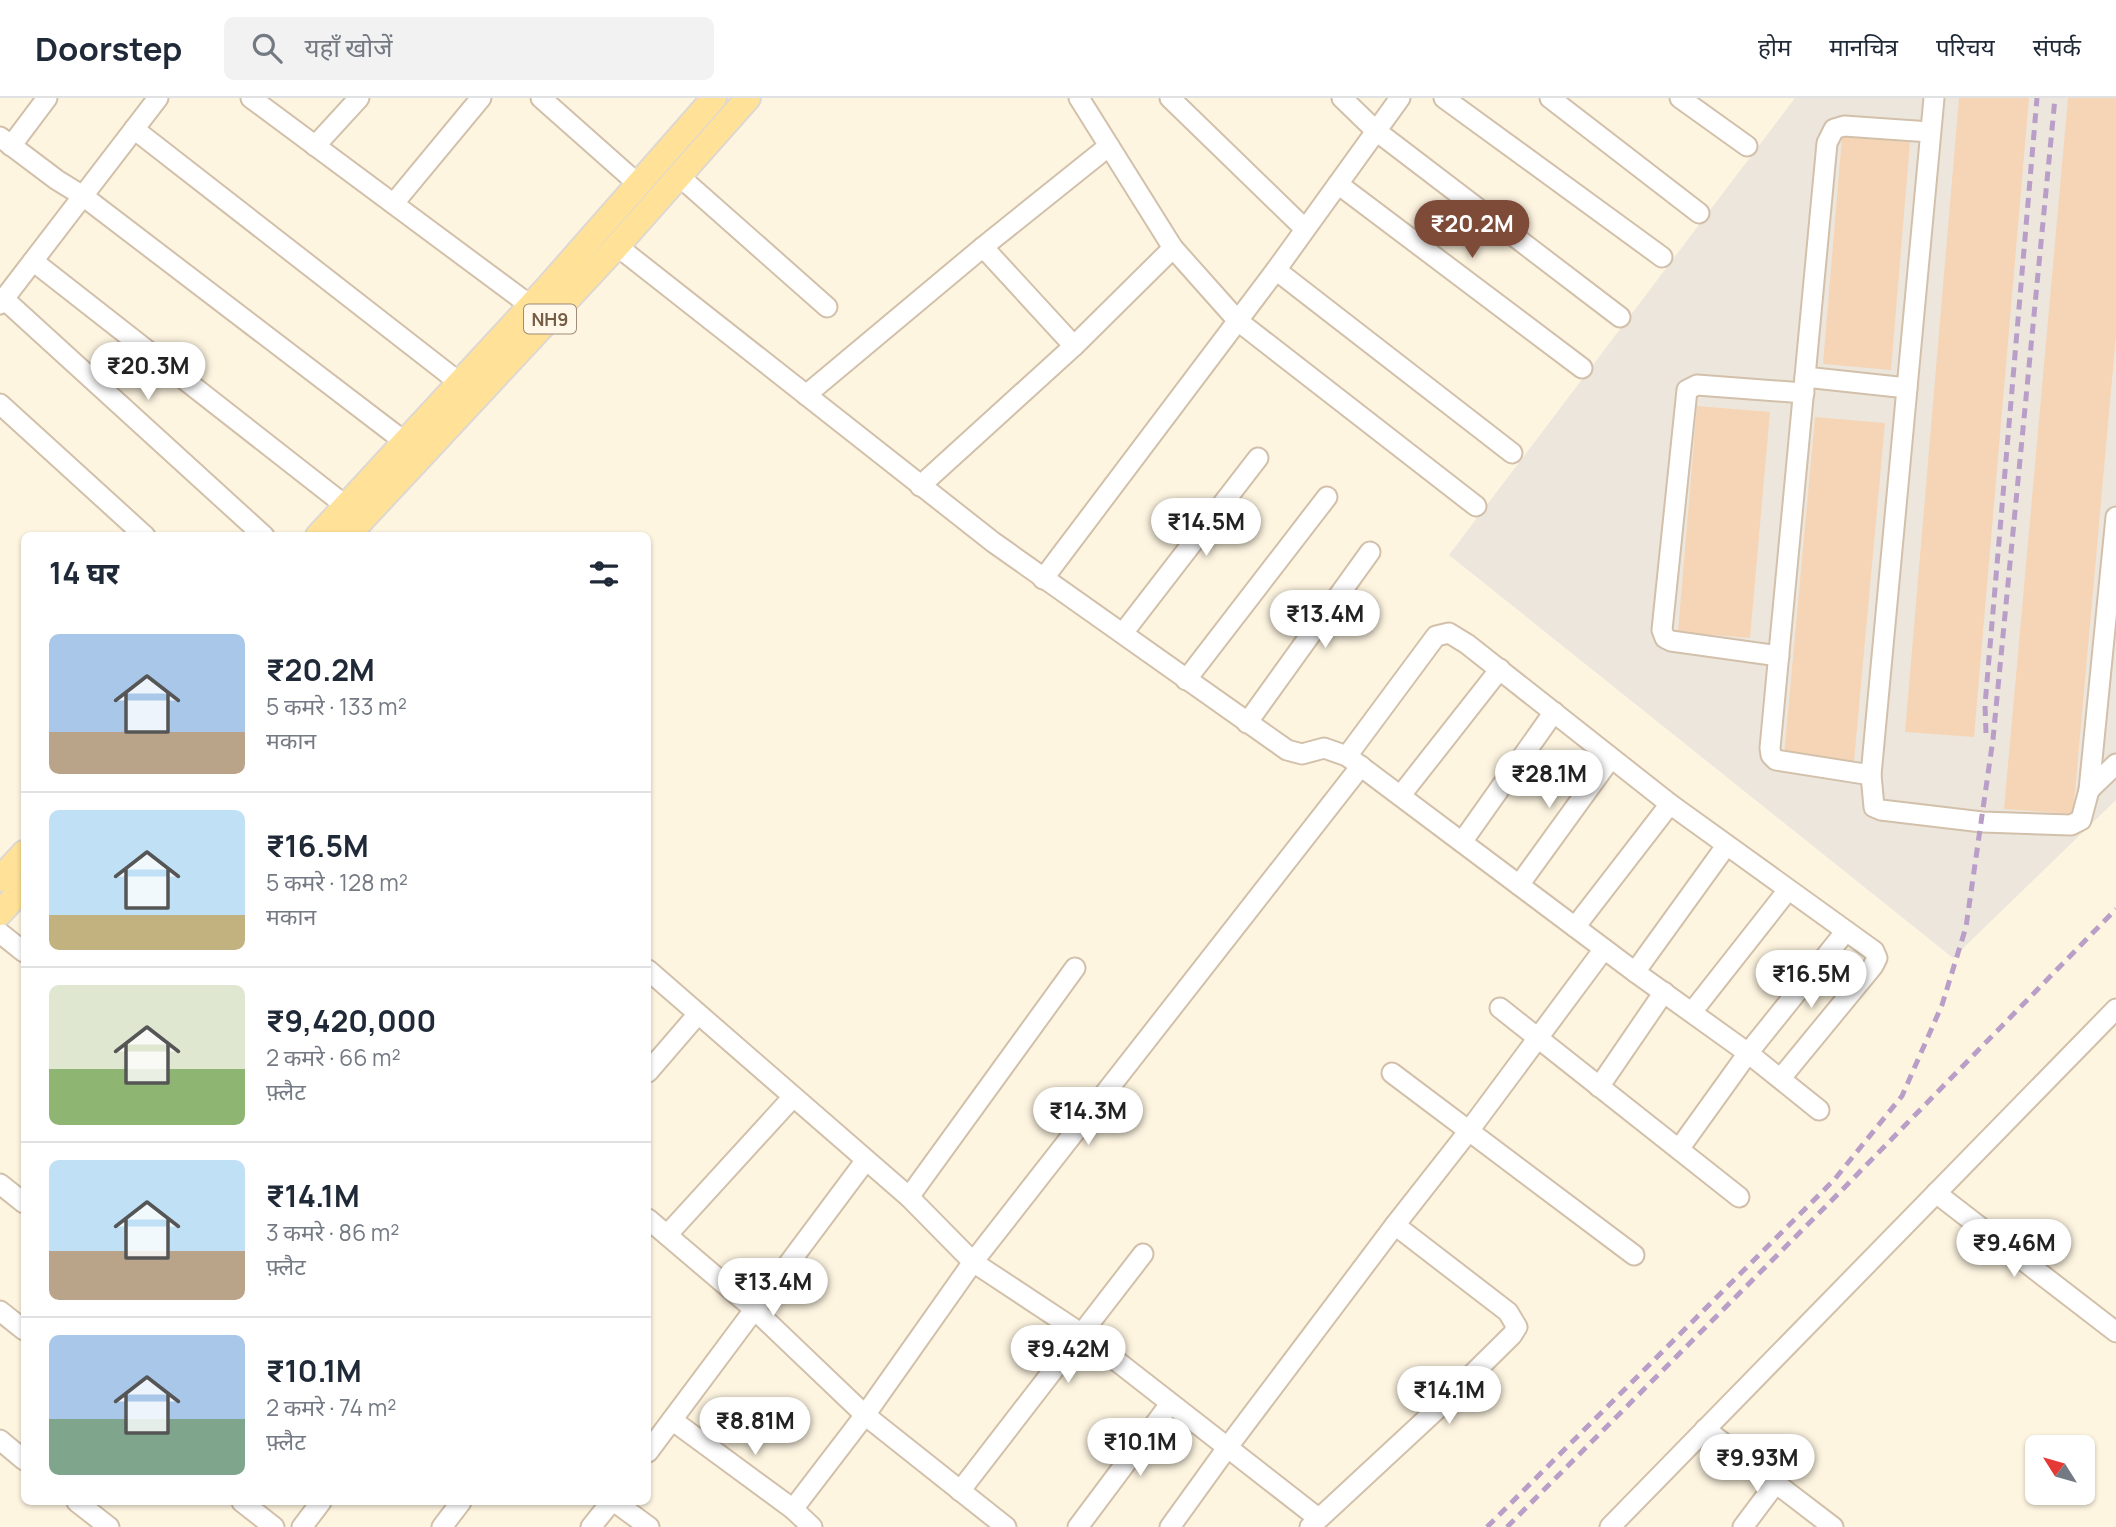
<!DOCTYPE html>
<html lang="hi">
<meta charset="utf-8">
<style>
body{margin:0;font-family:Manrope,"Noto Sans Devanagari",sans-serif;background:#f2f2f3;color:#1f2937;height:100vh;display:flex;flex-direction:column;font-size:26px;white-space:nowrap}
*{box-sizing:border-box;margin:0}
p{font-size:23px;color:#747a83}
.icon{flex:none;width:38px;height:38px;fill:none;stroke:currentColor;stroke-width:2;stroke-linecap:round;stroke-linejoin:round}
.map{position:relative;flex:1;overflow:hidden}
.drawer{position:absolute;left:21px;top:434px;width:630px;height:973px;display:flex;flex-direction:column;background:#fff;border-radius:10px;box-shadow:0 2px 5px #0004}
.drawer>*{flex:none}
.needle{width:46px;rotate:307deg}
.controls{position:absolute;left:2025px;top:1337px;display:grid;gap:14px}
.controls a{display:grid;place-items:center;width:70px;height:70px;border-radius:10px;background:#fff;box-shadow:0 2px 5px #0004;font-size:35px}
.price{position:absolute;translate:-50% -60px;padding:0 16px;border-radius:24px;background:#fff;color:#222;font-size:23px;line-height:46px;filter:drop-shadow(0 2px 4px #0008)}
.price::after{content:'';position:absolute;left:50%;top:42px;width:21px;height:16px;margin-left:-10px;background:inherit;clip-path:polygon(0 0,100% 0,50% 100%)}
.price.on{background:#7e4b39;color:#fff}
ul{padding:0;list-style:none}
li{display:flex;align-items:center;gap:21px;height:175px;padding:0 28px}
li+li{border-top:2px solid #e0e1e3}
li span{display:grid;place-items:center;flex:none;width:196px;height:140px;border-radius:10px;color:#555}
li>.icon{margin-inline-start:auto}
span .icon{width:84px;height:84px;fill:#fffc;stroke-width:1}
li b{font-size:30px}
h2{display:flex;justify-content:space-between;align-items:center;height:84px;padding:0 28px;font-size:30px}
header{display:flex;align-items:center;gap:42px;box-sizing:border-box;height:98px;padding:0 35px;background:#fff;border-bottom:2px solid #e0e1e3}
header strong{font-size:33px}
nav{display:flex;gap:38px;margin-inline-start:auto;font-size:24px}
.search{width:490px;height:63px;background:#f2f2f3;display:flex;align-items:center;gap:18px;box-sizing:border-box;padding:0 24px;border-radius:10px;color:#747a83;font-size:26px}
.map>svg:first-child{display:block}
.industrial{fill:#ece6dd}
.building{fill:#f6d5b6}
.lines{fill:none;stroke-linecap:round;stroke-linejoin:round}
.minor-casing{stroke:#d2c0aa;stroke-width:23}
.major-casing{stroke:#ded8d3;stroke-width:28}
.minor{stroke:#fff;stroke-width:19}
.major{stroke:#ffe197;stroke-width:24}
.rail{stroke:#b99fc8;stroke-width:5;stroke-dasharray:10 7;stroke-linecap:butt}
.labels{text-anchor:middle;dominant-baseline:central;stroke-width:7;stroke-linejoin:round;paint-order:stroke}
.shield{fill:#fff8e9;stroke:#a08b77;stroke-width:2}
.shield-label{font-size:18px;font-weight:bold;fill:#775c46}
</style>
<header>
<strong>Doorstep</strong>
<div class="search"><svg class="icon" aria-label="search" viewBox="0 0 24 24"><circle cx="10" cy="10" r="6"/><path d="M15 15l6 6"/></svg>यहाँ खोजें</div>
<nav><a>होम</a><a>मानचित्र</a><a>परिचय</a><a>संपर्क</a></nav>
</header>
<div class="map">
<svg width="2116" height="1429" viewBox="0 0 2116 1429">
<rect width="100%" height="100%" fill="#fef5e1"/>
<polygon class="industrial" points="1795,0 2116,0 2116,702 1953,860 1449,457"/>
<g class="building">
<polygon points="1959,0 2029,0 1974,639 1905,634"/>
<polygon points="2068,0 2116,0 2116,237 2073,716 2004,711"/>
<polygon points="1842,39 1910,44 1891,272 1823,266"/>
<polygon points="1697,308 1770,314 1750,540 1678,534"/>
<polygon points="1815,319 1885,325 1854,663 1784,658"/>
</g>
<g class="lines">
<defs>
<g id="minor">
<polyline points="251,0 531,208"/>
<polyline points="541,0 638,86"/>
<polyline points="1079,0 1173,150 1238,223 1476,408"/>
<polyline points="1170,0 1305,131"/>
<polyline points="1342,0 1375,32 1620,219"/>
<polyline points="1444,0 1662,159"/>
<polyline points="1550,0 1699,115"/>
<polyline points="1680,0 1747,48"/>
<polyline points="1934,0 1871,677 1874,709 1881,712 1982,724 2071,727 2081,722 2089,692 2116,419"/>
<polyline points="134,31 460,285"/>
<polyline points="0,39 57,82 83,98 405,344"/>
<polyline points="11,48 47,0"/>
<polyline points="315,48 359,0"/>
<polyline points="679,78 827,209"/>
<polyline points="1338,86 1582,270"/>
<polyline points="394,105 481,0"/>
<polyline points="617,148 993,444 1287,652 1302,656 1324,650 1347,658 1635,874 1748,955 1819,1012"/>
<polyline points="983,149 1074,248"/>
<polyline points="33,163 346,408"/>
<polyline points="1276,172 1512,355"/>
<polyline points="4,201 264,438"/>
<polyline points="0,206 158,0"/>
<polyline points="1805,279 1907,290"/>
<polyline points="806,297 983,149 1109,48"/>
<polyline points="0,306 145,438"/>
<polyline points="920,388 1074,248 1173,150"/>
<polyline points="1043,481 1276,172 1400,0"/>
<polyline points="1123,535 1258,360"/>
<polyline points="1779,558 1671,543 1665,540 1662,532 1687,292 1697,287 1804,295"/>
<polyline points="1186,582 1327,399"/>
<polyline points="1247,625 1370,454"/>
<polyline points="1347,658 1436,538 1449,535 1467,546 1670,706 1874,853 1877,860 1873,868 1781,980"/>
<polyline points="1871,677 1776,662 1771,657 1770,650 1827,45 1834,31 1844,28 1930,34"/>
<polyline points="2089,692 2116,666"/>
<polyline points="1401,697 1500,571"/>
<polyline points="1462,744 1554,614"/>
<polyline points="1519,787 1611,660"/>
<polyline points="1575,829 1670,706"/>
<polyline points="0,835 24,854"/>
<polyline points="648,872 909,1099 973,1164 1082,1236 1318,1420"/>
<polyline points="1635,874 1726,748"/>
<polyline points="1500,910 1739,1099"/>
<polyline points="1692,914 1788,792"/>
<polyline points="648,974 698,916"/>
<polyline points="1392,975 1634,1157"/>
<polyline points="1599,989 1664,894"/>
<polyline points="1679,1051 1748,955 1846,833"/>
<polyline points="0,1086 24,1105"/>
<polyline points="1936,1095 2116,1234"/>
<polyline points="909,1099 1075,870"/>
<polyline points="648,1121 755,1212 865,1317 1006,1429"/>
<polyline points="667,1137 793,999"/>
<polyline points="0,1213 24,1232"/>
<polyline points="672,1322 793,1411 812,1429"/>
<polyline points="1705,1331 1833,1429"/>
<polyline points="0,1342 24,1362"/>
<polyline points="648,1354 866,1062"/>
<polyline points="960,1393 1143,1156"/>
<polyline points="77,1404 109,1429"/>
<polyline points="242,1404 274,1429"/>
<polyline points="615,1404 649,1429"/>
<polyline points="793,1411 865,1317 973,1164 1361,668"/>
<polyline points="302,1429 321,1404"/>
<polyline points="442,1429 461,1404"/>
<polyline points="591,1429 611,1404"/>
<polyline points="1078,1429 1170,1306"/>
<polyline points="1170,1429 1227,1350 1395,1127 1468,1034 1604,851"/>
<polyline points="1310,1429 1435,1313 1512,1237 1517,1229 1508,1214 1395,1127"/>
<polyline points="1610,1429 2116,911"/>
<polyline points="1743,1429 1776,1385"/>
</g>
<g id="major">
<polyline points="318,438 548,189 714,0"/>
<polyline points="347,438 617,148 748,0"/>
<polyline points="0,781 24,755"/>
<polyline points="0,815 24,789"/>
</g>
</defs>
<use href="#minor" class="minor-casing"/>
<use href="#major" class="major-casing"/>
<use href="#minor" class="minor"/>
<use href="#major" class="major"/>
<g class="rail">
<polyline points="1986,635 1985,607 2037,0"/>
<polyline points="1487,1429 1834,1082 1902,998 1942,907 1966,829 1993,641 2055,0"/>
<polyline points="1507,1429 1840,1094 2116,811"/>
</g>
</g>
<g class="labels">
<rect class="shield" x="524" y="206.5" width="52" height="29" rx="5"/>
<g class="shield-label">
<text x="550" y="221">NH9</text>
</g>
</g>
</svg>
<div class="controls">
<a><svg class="needle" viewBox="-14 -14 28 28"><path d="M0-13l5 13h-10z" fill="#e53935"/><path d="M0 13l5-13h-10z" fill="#747a83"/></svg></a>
</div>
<b class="price on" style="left:1472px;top:162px">₹20.2M</b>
<b class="price" style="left:148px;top:304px">₹20.3M</b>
<b class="price" style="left:1206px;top:460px">₹14.5M</b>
<b class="price" style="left:1325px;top:552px">₹13.4M</b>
<b class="price" style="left:1549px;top:712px">₹28.1M</b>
<b class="price" style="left:1811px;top:912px">₹16.5M</b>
<b class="price" style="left:1088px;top:1049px">₹14.3M</b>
<b class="price" style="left:2014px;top:1181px">₹9.46M</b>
<b class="price" style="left:773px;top:1220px">₹13.4M</b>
<b class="price" style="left:1068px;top:1287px">₹9.42M</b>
<b class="price" style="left:1449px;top:1328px">₹14.1M</b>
<b class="price" style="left:755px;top:1359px">₹8.81M</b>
<b class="price" style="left:1140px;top:1380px">₹10.1M</b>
<b class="price" style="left:1757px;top:1396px">₹9.93M</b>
<section class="drawer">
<h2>14 घर<svg class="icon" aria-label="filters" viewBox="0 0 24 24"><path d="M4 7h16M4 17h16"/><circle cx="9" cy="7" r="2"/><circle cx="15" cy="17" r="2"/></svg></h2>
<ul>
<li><span style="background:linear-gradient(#a9c7e8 70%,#b9a48a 0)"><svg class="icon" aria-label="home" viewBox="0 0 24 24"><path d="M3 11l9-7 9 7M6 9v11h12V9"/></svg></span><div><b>₹20.2M</b><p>5 कमरे · 133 m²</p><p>मकान</p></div></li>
<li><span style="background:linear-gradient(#bfe0f5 75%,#c2b280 0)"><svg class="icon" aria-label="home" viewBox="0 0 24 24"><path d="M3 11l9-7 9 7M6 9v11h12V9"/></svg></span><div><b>₹16.5M</b><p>5 कमरे · 128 m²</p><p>मकान</p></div></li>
<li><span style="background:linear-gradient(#dfe7d0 60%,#8fb573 0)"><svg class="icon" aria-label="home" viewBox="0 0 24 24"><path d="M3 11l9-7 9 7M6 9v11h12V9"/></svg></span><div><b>₹9,420,000</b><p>2 कमरे · 66 m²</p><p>फ़्लैट</p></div></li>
<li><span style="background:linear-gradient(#bfe0f5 65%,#b9a48a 0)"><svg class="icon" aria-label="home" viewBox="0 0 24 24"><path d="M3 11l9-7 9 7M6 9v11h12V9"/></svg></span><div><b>₹14.1M</b><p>3 कमरे · 86 m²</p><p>फ़्लैट</p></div></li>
<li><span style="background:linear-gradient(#a9c7e8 60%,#7fa58c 0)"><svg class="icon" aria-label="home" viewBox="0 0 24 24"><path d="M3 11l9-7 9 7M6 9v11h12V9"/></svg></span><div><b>₹10.1M</b><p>2 कमरे · 74 m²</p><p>फ़्लैट</p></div></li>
</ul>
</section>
</div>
